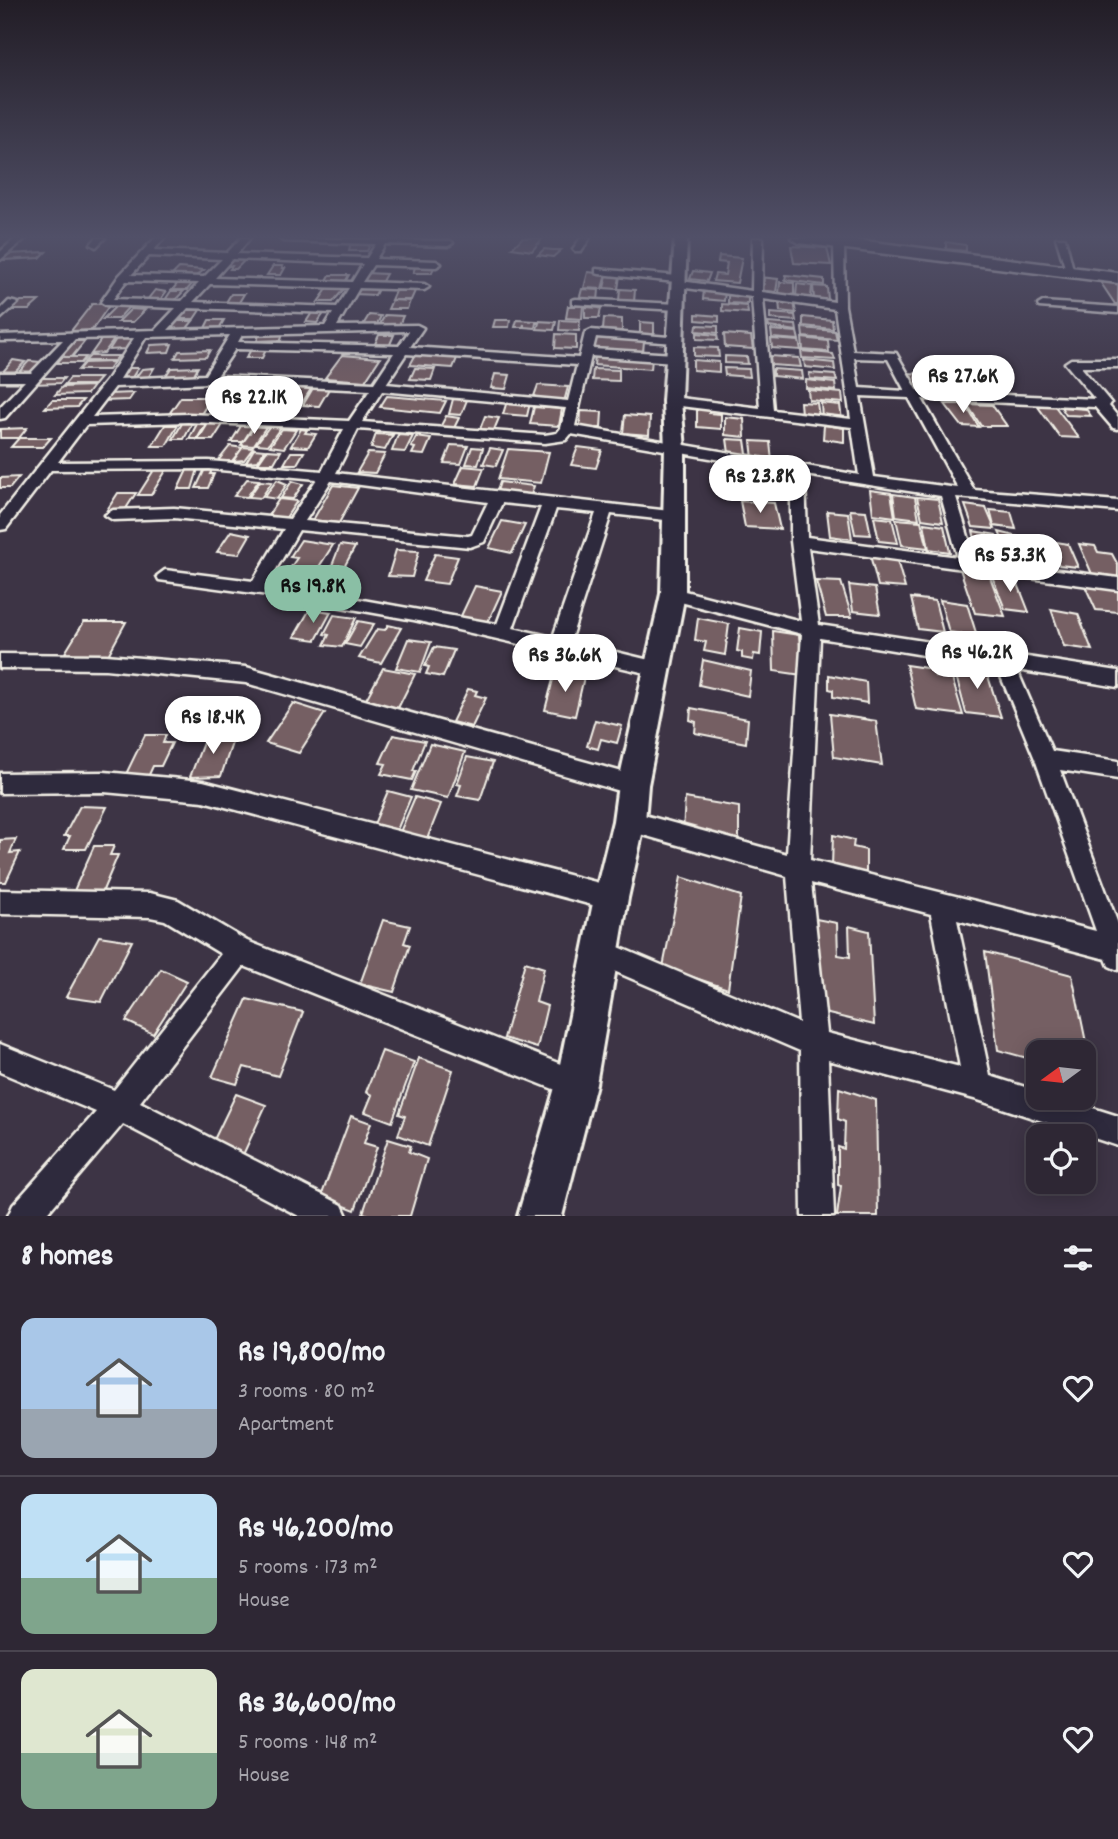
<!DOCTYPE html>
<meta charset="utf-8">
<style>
body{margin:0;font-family:Dekko,sans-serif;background:#362f3c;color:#f1f3f6;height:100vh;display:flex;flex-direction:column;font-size:26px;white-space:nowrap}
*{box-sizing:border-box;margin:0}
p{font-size:23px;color:#a7a5ac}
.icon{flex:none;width:38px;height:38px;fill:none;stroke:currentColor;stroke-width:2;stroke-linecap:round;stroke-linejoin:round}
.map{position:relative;height:1216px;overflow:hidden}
.side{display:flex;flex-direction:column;background:#2e2734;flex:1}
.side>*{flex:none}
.needle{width:46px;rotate:255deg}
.buttons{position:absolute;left:1026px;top:1040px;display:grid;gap:14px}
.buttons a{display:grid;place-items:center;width:70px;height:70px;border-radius:14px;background:#2e2734;box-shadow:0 4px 18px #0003,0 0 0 2px #49444f;font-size:35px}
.price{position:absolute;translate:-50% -60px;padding:0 16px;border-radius:24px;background:#fff;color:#222;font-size:23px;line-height:46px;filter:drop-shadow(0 2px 4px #0008)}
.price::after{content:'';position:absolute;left:50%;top:42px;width:21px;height:16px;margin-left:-10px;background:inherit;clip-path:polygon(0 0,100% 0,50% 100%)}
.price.on{background:#8abfa5;color:#111}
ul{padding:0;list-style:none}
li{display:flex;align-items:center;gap:21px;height:175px;padding:0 21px}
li+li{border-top:2px solid #49444f}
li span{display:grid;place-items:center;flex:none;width:196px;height:140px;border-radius:14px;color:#555}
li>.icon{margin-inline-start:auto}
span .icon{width:84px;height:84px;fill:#fffc;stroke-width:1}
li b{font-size:30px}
h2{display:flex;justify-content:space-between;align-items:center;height:84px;padding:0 21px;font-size:30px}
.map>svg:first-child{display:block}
.building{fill:#745e63;stroke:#f4f1e8;stroke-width:2}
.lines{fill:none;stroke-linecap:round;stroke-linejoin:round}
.street-casing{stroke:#f4f1e8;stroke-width:5}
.secondary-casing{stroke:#f4f1e8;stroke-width:6}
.highway-casing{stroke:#f4f1e8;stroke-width:5}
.street{fill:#2f2a3d;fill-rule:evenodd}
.secondary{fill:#2f2a3d;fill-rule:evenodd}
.highway{fill:#2f2a3d;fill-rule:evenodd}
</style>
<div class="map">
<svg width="1118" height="1216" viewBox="0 0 1118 1216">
<rect width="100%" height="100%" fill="#3d3445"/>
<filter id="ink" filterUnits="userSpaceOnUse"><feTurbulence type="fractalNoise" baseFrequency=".0143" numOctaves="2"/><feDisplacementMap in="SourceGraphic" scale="14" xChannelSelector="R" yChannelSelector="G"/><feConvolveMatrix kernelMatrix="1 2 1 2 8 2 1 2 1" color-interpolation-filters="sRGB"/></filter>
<g filter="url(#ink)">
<g class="building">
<polygon points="522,238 543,238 532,251 512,248"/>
<polygon points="946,242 966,245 966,251 946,249"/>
<polygon points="350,245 370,245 367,251 349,251"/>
<polygon points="791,246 827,248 831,265 794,263"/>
<polygon points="544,249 553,250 561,250 553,257 538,255"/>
<polygon points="46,252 40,258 2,260 9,254"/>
<polygon points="719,256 742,258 737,283 713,281 715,274 725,275 727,263 718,262"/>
<polygon points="232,259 245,260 236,269 230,269 232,266 229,266 222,269"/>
<polygon points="416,265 434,266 432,273 413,273"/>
<polygon points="273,266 283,266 282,268 285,268 281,275 267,275"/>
<polygon points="179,268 204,270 196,276 172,275"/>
<polygon points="693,271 710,273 707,281 690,279"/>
<polygon points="588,272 606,274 602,289 584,288"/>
<polygon points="366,273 386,274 381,283 364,282 365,280 362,279"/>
<polygon points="330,275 349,275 345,282 326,282"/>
<polygon points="607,275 620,276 618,289 604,288"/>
<polygon points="786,275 824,279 824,285 785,280"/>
<polygon points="760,277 778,279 776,292 757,290"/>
<polygon points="1099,280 1118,282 1118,304 1115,304"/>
<polygon points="780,282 794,283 794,295 779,294"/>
<polygon points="178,283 193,283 187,290 172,290"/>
<polygon points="348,284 333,302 318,302 330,285"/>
<polygon points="797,284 812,286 811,298 796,296"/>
<polygon points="813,286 827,287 828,300 814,299"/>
<polygon points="357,288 378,289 375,295 355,294"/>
<polygon points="582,289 599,290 598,301 579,300"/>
<polygon points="620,289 635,290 634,302 619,301"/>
<polygon points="155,290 166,292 160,300 147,300"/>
<polygon points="704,290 725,292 724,301 703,299"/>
<polygon points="171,291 184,291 175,300 165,300"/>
<polygon points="395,291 415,291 411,300 391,300"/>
<polygon points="231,294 244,294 238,304 225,304"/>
<polygon points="728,295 748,296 748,304 728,303"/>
<polygon points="392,300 410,301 407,309 388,309"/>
<polygon points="21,301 39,301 29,310 10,310"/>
<polygon points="779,301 794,302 796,313 780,311"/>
<polygon points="111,303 92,330 71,331 92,304"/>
<polygon points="722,304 747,306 748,313 722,311"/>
<polygon points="116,306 140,306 128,308 118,319 103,319"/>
<polygon points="568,306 583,306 582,319 566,318"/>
<polygon points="585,307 601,308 599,318 585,318"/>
<polygon points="131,309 145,310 133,322 118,322"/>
<polygon points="186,310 200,310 194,319 179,319"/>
<polygon points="313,311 325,312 317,323 306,322"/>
<polygon points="770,313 795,315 796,321 770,319"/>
<polygon points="696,314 719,316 719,322 696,320"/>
<polygon points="369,315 381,316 376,326 363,325"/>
<polygon points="385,315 403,316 399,325 380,324"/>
<polygon points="803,317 832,320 833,329 803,326"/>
<polygon points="604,318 622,319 622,331 603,330"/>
<polygon points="209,320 224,320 220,327 205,328"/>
<polygon points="495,320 510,320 509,327 493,327"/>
<polygon points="517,320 556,322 554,330 537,329 539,323 536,323 535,328 524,327 524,324 523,327 515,327"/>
<polygon points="560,320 580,321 579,331 559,330"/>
<polygon points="176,321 193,321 184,332 166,332"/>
<polygon points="640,322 654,323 654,334 640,334"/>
<polygon points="768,323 796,325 797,331 769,327"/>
<polygon points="697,325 718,326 718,333 696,331"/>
<polygon points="802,328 835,331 837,340 803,337"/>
<polygon points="771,330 797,332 799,340 772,338"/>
<polygon points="284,331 281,340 257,341 260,332"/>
<polygon points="697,333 717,335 718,340 697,339"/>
<polygon points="556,334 576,335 576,349 555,348"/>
<polygon points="724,334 751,336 753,349 725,347"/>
<polygon points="379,335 394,335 388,349 373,348"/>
<polygon points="118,336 133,338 126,349 109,350"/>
<polygon points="103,337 116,337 104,353 91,354"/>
<polygon points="596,338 644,341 643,353 593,350"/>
<polygon points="802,338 828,341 829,352 803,350"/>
<polygon points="771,339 799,341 801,350 772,348"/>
<polygon points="72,341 85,341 72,357 58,357"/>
<polygon points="172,344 169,352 147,353 151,345"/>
<polygon points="694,347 718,348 719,357 694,356"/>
<polygon points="252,348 267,348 262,358 246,358"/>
<polygon points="210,350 206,357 175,358 179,351"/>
<polygon points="801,351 833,354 835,360 802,358"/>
<polygon points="416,354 458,356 453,368 410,365"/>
<polygon points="342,355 380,358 365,381 325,378"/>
<polygon points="90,356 119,356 114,361 85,361"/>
<polygon points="595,356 652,359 651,369 594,365"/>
<polygon points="725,356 747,357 748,364 725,363"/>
<polygon points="770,356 799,358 801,367 771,365"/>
<polygon points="62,357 86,357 81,363 57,363"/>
<polygon points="13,360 25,362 13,374 0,375"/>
<polygon points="693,360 719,362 719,372 693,370"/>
<polygon points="804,360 834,363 835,370 805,367"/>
<polygon points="29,361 42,362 31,374 17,374"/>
<polygon points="114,362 108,370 78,370 84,363"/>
<polygon points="198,367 193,376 165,377 171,368"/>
<polygon points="125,368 138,368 131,379 118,380"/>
<polygon points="154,368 148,378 135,378 142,369"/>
<polygon points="415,368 435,369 431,380 410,379"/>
<polygon points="724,368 749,369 750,377 725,375"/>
<polygon points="593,369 619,370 619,381 592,380"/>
<polygon points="773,369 802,371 803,379 773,376"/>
<polygon points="809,373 835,375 837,381 810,379"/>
<polygon points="905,373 926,374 935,393 921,393 919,389 914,389"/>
<polygon points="934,373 966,374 976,388 943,387"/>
<polygon points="495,374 510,375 506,389 491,388"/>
<polygon points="973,375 992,375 1003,389 983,389"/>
<polygon points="246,377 261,378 251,392 235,391"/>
<polygon points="38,378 64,378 60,383 33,384"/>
<polygon points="70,378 100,378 94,385 64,385"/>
<polygon points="806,380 835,383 836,391 806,388"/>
<polygon points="267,384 293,386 286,397 259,395"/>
<polygon points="538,385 568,387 564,402 533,399"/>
<polygon points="93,386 87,394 55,395 62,387"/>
<polygon points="296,388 311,389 302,403 286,401"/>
<polygon points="313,388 329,389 319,406 303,405"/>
<polygon points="808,390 842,393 843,403 809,400"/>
<polygon points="134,393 129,400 102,401 107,394"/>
<polygon points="387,396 446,401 440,413 380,407"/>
<polygon points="181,397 212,397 201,414 169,414"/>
<polygon points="257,398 267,399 255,416 245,415"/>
<polygon points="272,399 282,399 271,417 260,417"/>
<polygon points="453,399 467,400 461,415 449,414"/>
<polygon points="52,400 83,400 77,407 45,408"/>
<polygon points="507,401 530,403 527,416 503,414"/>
<polygon points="800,402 817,403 819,416 801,414"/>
<polygon points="821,403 840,405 842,421 822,419"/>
<polygon points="945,404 965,404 979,427 962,426"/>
<polygon points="967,404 992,405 1007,426 981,426"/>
<polygon points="1036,404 1054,405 1079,438 1060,437"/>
<polygon points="534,407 562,409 559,426 530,424"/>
<polygon points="1061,407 1086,409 1091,416 1066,415"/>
<polygon points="697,408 709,409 709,413 721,414 721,429 697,427"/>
<polygon points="581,411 602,412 601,428 580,428"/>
<polygon points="625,415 650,417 649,435 623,433"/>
<polygon points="446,416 459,418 452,432 438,431"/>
<polygon points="485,416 499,418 494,430 480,429"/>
<polygon points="725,417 744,419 745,437 725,435"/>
<polygon points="184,420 194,420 184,439 173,439"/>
<polygon points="198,422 207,422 197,439 189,439"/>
<polygon points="209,422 224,423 213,440 198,440"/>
<polygon points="165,425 178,425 166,446 152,446"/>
<polygon points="824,425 844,428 844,442 823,439"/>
<polygon points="241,426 253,426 243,442 231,442"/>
<polygon points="255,426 266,427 253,446 241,445"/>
<polygon points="269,427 281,427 268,445 256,444"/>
<polygon points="27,428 19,438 0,438 0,429"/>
<polygon points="282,429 296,430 284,448 270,446"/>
<polygon points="301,429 307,430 305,433 316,434 308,447 291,446"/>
<polygon points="376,434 393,435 385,450 371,448"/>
<polygon points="398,435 413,436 405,452 392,451"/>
<polygon points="416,437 431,439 424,455 412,454 415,448 411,447"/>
<polygon points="19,438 51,438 43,447 11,447"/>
<polygon points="727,439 745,440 747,454 729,453"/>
<polygon points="751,441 770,442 772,461 753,459"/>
<polygon points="451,445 468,446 461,464 444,463"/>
<polygon points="230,446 243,448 232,461 218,461"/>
<polygon points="243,447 253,448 244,460 233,461"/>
<polygon points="472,447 483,448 478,465 466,464"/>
<polygon points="578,447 602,450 596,468 571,465"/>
<polygon points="490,448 503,450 496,466 483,464"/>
<polygon points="254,449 265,450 258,461 246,462"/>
<polygon points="508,449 549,452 541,483 498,479"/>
<polygon points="267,450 281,451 274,463 258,463"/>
<polygon points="291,452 304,452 297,464 284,464"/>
<polygon points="368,453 385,454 375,473 357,472"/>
<polygon points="463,466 484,468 477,486 455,484"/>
<polygon points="167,469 151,495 138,495 154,470"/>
<polygon points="198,469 192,489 178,489 187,470"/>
<polygon points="212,470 210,474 214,474 208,488 196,488 204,471"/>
<polygon points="19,477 10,488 0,488 0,478"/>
<polygon points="247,479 259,480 247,497 234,496"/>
<polygon points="277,480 287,484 277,499 264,497"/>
<polygon points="260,481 272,482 261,498 249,497"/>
<polygon points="292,481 303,484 293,499 281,498"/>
<polygon points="500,482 534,486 530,498 496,494"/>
<polygon points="333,485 358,488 339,523 313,520"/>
<polygon points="870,490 891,493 895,517 873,514"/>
<polygon points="118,493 136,493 125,510 107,510"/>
<polygon points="893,494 915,497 919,519 896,516"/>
<polygon points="917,497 938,499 943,522 922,519"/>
<polygon points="279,499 297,501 283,522 265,520"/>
<polygon points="740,501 774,503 780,529 745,527"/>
<polygon points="965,505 986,508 995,529 973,527"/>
<polygon points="850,510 866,511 871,535 855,534"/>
<polygon points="990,510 1011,512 1016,529 994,526"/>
<polygon points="827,511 848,513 852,539 830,536"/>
<polygon points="874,517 892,519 898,543 879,541"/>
<polygon points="896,519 921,521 928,548 902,545"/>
<polygon points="502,521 525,525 512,553 489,548"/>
<polygon points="924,523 944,526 950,552 929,549"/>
<polygon points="231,531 250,535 239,554 217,552"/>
<polygon points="973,531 996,535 1004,562 980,559"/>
<polygon points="999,532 1023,538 1034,561 1011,559"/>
<polygon points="301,540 333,545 304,590 270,585 278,573 286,574 297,558 290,557"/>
<polygon points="1050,541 1068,544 1078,567 1059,565"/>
<polygon points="1079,544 1095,546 1098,552 1112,554 1118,565 1118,577 1092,574"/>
<polygon points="340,545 355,547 343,569 331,568"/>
<polygon points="396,550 419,551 412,577 388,576"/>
<polygon points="435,554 458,557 447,584 423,581"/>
<polygon points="870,555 896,557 905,588 878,586"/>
<polygon points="960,569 988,572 1005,616 975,613"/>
<polygon points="992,576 1016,579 1029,612 1005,609"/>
<polygon points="816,581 841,582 852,617 826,617"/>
<polygon points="849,585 875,588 880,614 853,611"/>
<polygon points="475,586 502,591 487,624 460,618"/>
<polygon points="1085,586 1118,589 1118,612 1096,610"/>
<polygon points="911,598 935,601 943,632 918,629"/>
<polygon points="940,600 967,604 977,636 949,632"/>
<polygon points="310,609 331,612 316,640 294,637"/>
<polygon points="1051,609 1078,614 1092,650 1064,646"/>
<polygon points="334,615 356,618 342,647 324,645 329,635 324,634"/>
<polygon points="698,618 729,624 725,655 704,651 706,642 695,640"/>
<polygon points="358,621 374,624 360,647 345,644"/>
<polygon points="84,622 126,622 107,657 63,656"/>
<polygon points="388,625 401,628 381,663 359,658 377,629 385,630"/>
<polygon points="740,628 762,632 760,655 754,654 753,660 742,658 742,652 737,651"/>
<polygon points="773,631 799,635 802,675 774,671"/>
<polygon points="408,639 431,642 420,672 396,668"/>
<polygon points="434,647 454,650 443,677 426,674 429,667 425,666"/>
<polygon points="703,660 751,671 748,696 699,685"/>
<polygon points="961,664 985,667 1001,717 966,713 955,672 963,673"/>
<polygon points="906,665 933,669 935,676 952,678 963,715 916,709"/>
<polygon points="383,668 415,674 398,708 365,701"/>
<polygon points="555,672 584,677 575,716 545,710"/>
<polygon points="829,675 866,682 867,703 833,697 833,690 829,689"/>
<polygon points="468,689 477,691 475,695 486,698 472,727 452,722"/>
<polygon points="293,703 325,713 299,753 266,743"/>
<polygon points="691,708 748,719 746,743 695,733 696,722 690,720"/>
<polygon points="830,714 876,721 882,765 834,757"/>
<polygon points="595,720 622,726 617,743 601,739 598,749 587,746"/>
<polygon points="235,734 221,776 190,777 206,735"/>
<polygon points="145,735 166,735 163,743 172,743 161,766 153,766 148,777 125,776"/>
<polygon points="393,735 425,741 413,771 416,771 412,780 381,774 386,764 380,763"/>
<polygon points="430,744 465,752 448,798 411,790"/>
<polygon points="467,757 493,762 480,800 457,796 461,785 457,784"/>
<polygon points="388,791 411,797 397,830 374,824"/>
<polygon points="415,797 441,804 427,839 400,832"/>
<polygon points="685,798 739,807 739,841 683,832"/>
<polygon points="80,806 107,807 86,849 64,849 70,836 64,836"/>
<polygon points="833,835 854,840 853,847 866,850 866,876 832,867"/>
<polygon points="16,839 10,853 20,852 6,882 0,882 0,840"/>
<polygon points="94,846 114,846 110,855 118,855 101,895 72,895"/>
<polygon points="681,877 741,896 728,989 663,967"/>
<polygon points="816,919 837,923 838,955 850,957 849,926 869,931 874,1025 816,1011"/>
<polygon points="383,920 410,926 404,943 410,945 394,992 360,984"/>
<polygon points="99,936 132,941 101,1002 66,997"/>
<polygon points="985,952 1072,975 1093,1076 1083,1074 1083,1052 1038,1052 1038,1061 998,1050"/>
<polygon points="525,962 544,968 536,1002 547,1006 537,1048 504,1038"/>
<polygon points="161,969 187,981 153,1034 126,1021"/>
<polygon points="247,999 303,1012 278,1076 244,1067 237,1084 212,1077"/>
<polygon points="382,1051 414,1062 392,1122 365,1112 372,1095 366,1092"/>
<polygon points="419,1058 453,1070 428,1146 398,1135 405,1116 399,1114"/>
<polygon points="839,1088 876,1100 878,1216 837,1216 841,1186 838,1185 838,1147 844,1149 845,1122 838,1119"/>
<polygon points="236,1094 266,1105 242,1157 211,1146"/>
<polygon points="351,1116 371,1123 364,1143 377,1147 355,1210 321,1197"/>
<polygon points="388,1139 411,1146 409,1152 427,1159 410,1216 372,1216 363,1213"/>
</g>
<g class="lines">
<defs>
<g id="street">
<polygon points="16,238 26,238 0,260 0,252"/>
<polygon points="96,238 105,238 96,247 91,244"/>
<path d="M155,238H164L154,250L227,253L241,238H250L237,254L367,258L376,244L283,241L279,238L451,241L453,243L448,246L385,244L376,259L436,261L441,264L436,267L373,265L362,282L424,284L429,287L424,290L359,288L337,326L417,325L423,328L410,347L579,358L585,333L591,330L679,338V342L675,343L596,337L593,349L674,354L680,358L674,362L591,356L575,426L859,475L852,427L672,405L666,401L672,397L760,408L752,297L679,287L674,284L676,282L599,274L596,273V269L678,276L683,279L681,281L752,291L753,238H763L762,292L835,302L834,243L839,240L844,243L845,306L853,351L896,353L918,391L1095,399L1065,363L1071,359H1118V367H1081L1111,403L1109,406L1118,417V429L1113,428L1095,407L922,399L974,490L1118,501V511L956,497L975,559L1118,578V590L808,548L819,625L1118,671V687L1017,670L1052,751L1118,761V779L1060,770L1118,924V970L1109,966L1106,959L957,920L990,1076L1038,1091V1097H1058L1118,1116V1146L978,1100L828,1060L834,1216H802L800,1051L593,962L589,953L593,944L602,940L799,1023L787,876L629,831L621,828L618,821L621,814L629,811L787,854L802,634L673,600L664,594L673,588L801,621L791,541V472L571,434L566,440L545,443L358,429L336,473L679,512L682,516L674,521L611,514L570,641L666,664L668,669L666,674L659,676L414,620L290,598L159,580L157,576L165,570L253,581L284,529L174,518L113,520L105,515L113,510L174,508L290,519L317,479L209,469L51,470L6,529L0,530V515L106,381L134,338L75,339L5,418L0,419V407L25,381H0V373H31L63,340L0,341V335L155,330L176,308L106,305L101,302L119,276ZM149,256L222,259L204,277L131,275ZM232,259L363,264L352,282L215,278ZM126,281L199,283L182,301L113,299ZM210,284L349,288L337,307L193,302ZM763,299L835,309L851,419L773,410ZM188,308L333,313L325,326L168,330ZM409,331L399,346L238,342L242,335ZM230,335L205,375L120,379L146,337ZM235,349L394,353L374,383L217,376ZM406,354L577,365L568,401L386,384ZM854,358L888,359L905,391L859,388ZM209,383L370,390L349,421L188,414L92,417L115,387ZM382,391L566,408L561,428L557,433L545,435L362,422ZM860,396L909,398L958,488L874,477ZM188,422L344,429L322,471L209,461L58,462L86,425ZM805,475L941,496L958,557L807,537ZM331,481L488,502L472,535L468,536L305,521ZM502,503L541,507L497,624L268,583L299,530L470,547L484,542ZM556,509L596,513L553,637L513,628ZM820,638L997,667L1035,759L1096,931L810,860ZM811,883L931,914L960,1067L827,1033Z"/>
<polygon points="581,238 590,238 581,251 575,251 573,249"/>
<polygon points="1056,238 1065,238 1073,269 1065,267"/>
<polygon points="576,299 678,304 683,307 678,310 572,304 572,300"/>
<polygon points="9,301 18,303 0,319 0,310"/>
<polygon points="1043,302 1118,307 1118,313 1039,307 1038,305"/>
<polygon points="0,654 106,655 246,667 633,775 641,778 644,785 641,792 633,795 246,683 106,669 0,668"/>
<polygon points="104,772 203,781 611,886 620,889 623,898 620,907 611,910 203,801 104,792 0,793 0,773"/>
<polygon points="0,890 150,893 178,900 247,941 586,1074 590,1084 586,1094 576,1098 244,966 140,1102 342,1205 347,1216 299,1216 123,1124 45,1216 8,1216 13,1205 96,1112 0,1072 0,1044 114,1090 221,954 165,920 150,917 0,914"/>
</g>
<polygon id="secondary" points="675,238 687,238 681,401 685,449 685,594 648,785 645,821 628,898 596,1084 562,1216 518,1216 556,1084 594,898 613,821 618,785 661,594 665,449 663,401"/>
<polygon id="highway" points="791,238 842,238 1118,273 1118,283 799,243"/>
</defs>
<use href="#street" class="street-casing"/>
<use href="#secondary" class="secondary-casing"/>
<use href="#highway" class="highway-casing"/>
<use href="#street" class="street"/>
<use href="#secondary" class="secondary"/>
<use href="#highway" class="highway"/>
</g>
</g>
<linearGradient id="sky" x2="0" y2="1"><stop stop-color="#221d26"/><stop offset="0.58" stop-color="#515068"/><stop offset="1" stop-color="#515068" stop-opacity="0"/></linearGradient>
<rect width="1118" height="409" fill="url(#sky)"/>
</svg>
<div class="buttons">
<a><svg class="needle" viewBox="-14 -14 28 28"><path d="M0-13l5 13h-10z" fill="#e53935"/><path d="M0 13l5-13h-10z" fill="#a7a5ac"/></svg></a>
<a><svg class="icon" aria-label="locate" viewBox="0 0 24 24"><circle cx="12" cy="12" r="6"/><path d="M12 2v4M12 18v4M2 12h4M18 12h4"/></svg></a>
</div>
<b class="price" style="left:963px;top:415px">Rs 27.6K</b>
<b class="price" style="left:254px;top:436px">Rs 22.1K</b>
<b class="price" style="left:760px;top:515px">Rs 23.8K</b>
<b class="price" style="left:1010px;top:594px">Rs 53.3K</b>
<b class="price on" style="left:313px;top:625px">Rs 19.8K</b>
<b class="price" style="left:977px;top:691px">Rs 46.2K</b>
<b class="price" style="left:565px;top:694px">Rs 36.6K</b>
<b class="price" style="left:213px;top:756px">Rs 18.4K</b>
</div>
<section class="side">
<h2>8 homes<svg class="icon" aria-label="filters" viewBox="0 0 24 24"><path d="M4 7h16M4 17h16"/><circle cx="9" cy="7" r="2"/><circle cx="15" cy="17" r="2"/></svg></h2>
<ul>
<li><span style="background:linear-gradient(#a9c7e8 65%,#9aa5b1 0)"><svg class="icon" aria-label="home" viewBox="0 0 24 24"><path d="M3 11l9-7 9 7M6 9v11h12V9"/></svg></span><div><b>Rs 19,800/mo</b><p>3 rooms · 80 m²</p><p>Apartment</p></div><svg class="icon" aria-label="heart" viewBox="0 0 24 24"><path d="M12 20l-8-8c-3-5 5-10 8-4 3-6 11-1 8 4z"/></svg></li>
<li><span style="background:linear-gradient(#bfe0f5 60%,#7fa58c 0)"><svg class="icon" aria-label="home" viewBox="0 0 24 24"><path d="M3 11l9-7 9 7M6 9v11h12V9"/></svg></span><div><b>Rs 46,200/mo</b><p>5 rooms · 173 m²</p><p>House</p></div><svg class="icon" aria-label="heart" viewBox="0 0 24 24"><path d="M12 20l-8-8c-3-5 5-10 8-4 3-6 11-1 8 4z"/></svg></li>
<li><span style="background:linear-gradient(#dfe7d0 60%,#7fa58c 0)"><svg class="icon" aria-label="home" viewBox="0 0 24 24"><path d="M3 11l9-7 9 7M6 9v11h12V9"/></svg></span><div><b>Rs 36,600/mo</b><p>5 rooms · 148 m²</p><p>House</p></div><svg class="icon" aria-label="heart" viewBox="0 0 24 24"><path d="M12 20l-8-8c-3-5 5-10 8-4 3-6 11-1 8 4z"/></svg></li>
</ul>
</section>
